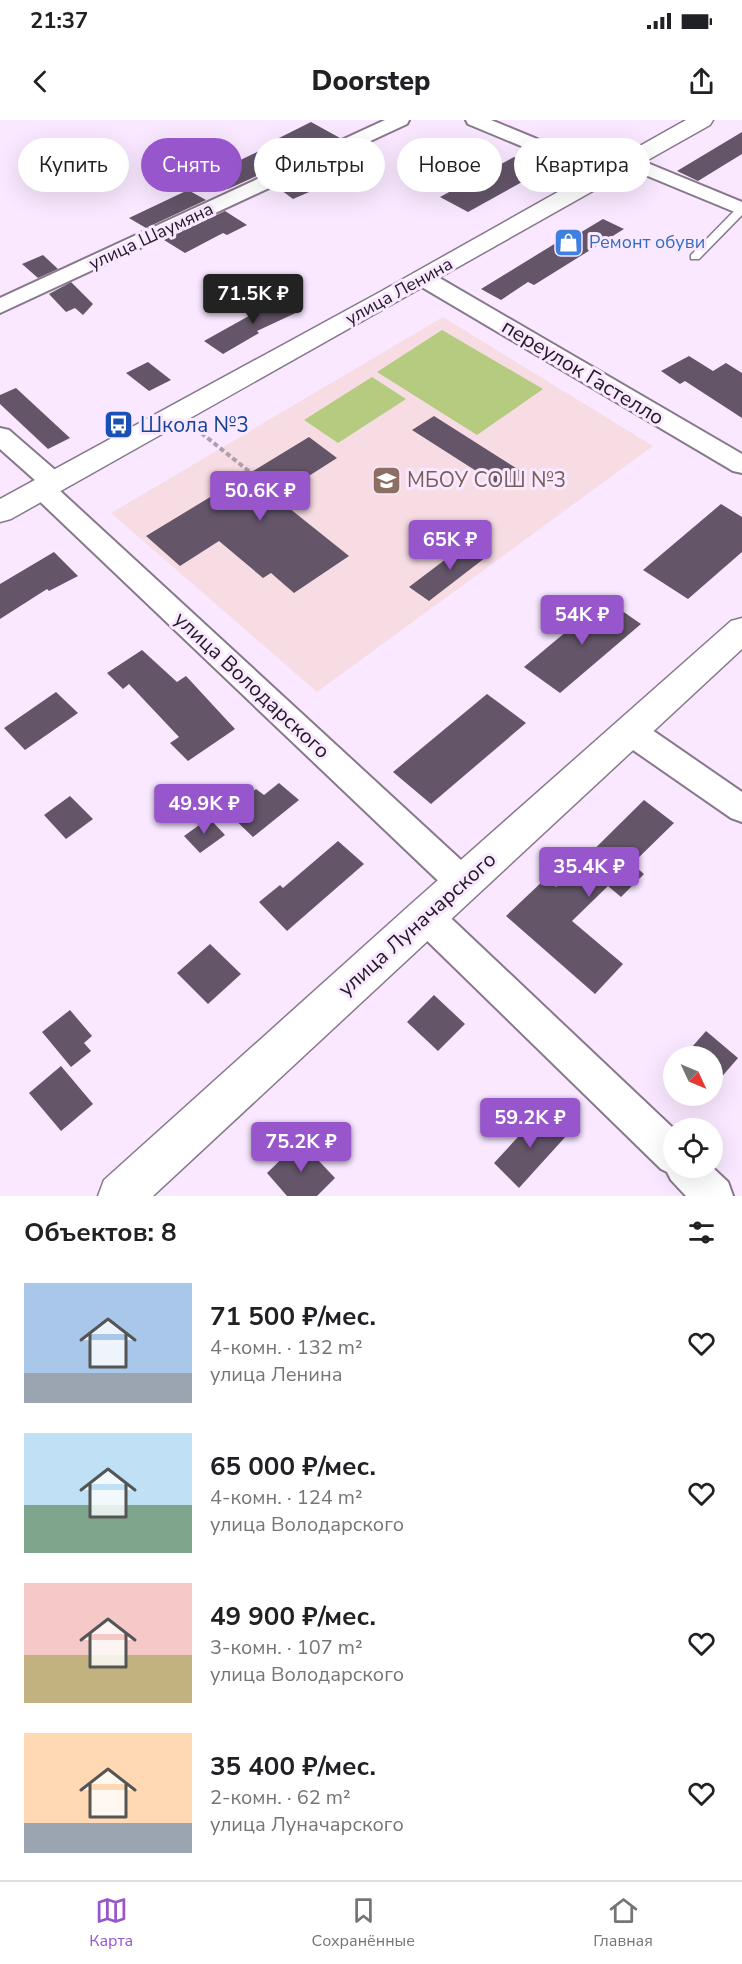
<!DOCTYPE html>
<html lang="ru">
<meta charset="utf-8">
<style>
body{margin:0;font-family:"Nunito Sans",sans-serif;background:#f2f2f2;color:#202124;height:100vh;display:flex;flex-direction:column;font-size:22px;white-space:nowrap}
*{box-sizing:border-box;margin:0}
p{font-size:20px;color:#757577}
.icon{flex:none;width:33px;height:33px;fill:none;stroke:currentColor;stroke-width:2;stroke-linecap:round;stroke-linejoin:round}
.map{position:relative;height:1076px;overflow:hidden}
.drawer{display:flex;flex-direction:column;background:#fff;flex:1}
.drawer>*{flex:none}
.banner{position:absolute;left:18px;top:18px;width:706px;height:54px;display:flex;gap:12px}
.needle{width:39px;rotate:134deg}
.buttons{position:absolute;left:663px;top:926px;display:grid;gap:12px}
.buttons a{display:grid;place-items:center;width:60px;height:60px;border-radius:50%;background:#fff;box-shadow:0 6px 24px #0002;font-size:30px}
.price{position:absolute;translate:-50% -51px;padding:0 14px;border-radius:6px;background:#9856cc;color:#fff;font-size:20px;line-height:39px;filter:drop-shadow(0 2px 3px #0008)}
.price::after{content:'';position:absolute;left:50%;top:36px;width:18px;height:14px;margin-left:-9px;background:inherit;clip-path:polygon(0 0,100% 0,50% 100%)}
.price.current{background:#222;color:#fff}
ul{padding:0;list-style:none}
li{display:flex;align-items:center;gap:18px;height:150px;padding:0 24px}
li span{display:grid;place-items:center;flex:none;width:168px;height:120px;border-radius:0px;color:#555}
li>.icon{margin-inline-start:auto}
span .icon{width:72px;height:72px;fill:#fffc;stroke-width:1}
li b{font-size:26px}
h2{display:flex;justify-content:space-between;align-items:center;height:72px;padding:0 24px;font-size:26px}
.pill{padding:0 21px;border-radius:27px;background:#fff;box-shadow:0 6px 24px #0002;font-size:21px;line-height:54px}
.pill.current{background:#9856cc;color:#fff}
.status{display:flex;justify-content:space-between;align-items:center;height:42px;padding:0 30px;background:#fff;direction:ltr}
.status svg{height:16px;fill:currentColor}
header{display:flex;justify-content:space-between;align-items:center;height:78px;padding:0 24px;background:#fff;font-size:27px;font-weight:800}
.dock{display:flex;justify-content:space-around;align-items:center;height:84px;border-top:2px solid #e0e0e0;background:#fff;font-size:16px;color:#757577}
.dock a{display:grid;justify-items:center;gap:3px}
.dock .current{color:#9856cc}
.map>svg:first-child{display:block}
.education{fill:#f7dde3}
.green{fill:#b4cb80}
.building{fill:#645569}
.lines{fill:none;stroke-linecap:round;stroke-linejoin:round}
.lane-casing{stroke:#88788c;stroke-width:3}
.street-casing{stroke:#88788c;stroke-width:4}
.secondary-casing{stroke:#88788c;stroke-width:3}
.path{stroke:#ad9fb1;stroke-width:4;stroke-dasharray:5 3;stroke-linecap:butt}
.lane{fill:#fff;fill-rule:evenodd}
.street{fill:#fff;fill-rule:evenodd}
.secondary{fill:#fff;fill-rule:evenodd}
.labels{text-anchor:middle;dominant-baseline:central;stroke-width:6;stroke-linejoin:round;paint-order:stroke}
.far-street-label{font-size:18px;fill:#211a23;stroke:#f9e8ff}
.far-shop-label{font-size:18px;fill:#366cbe;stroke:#f9e8ff;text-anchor:start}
.street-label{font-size:21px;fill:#211a23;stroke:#f9e8ff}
.transit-label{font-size:21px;fill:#164399;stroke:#f9e8ff;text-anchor:start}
.education-label{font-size:21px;fill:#785e54;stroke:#f9e8ff;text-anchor:start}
</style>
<div class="status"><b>21:37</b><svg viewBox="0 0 49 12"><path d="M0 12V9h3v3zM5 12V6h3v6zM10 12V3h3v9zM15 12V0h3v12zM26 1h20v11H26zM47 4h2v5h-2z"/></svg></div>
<header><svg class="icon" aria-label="back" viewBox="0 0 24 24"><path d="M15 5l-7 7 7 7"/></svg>Doorstep<svg class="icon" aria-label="share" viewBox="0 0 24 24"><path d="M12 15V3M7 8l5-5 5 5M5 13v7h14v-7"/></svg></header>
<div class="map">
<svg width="742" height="1076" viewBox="0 0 742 1076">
<rect width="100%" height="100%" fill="#f9e8ff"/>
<polygon class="education" points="443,197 653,326 317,572 111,393"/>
<g class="green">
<polygon points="442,210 543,269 477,315 377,252"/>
<polygon points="372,257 406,279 338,323 304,300"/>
</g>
<g class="building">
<polygon points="311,2 340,18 228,69 207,56 282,20 279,18"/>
<polygon points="742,12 742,34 698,61 677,51"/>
<polygon points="359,29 381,41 293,79 277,67"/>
<polygon points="514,37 542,51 468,92 440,77"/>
<polygon points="188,70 206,80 146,108 129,98"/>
<polygon points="225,91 247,105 227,115 223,113 185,133 164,120"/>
<polygon points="603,99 624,109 534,165 528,162 501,180 481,169 569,115 573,117"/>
<polygon points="43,135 58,149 38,158 22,144"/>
<polygon points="71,162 93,184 83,195 75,188 66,192 49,174"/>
<polygon points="285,176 302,190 257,211 259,213 223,234 204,221"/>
<polygon points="689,236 713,251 726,243 742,253 742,298 685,261 680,264 661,251"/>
<polygon points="148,242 171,260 149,271 126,253"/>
<polygon points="16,268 70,318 48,329 0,284 0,275"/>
<polygon points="434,296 527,355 506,370 412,310"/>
<polygon points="309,317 337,338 301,361 310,368 284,384 349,436 294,473 271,453 263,458 219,421 180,446 146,416"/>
<polygon points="721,384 742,397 742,432 688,479 643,450"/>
<polygon points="471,420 490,434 429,481 409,467"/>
<polygon points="54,432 78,456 49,471 47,469 0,499 0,464"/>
<polygon points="605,479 641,504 560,573 524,547"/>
<polygon points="142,530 177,562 186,556 235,609 188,641 170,623 179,617 129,564 123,569 107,553"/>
<polygon points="56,572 78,593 25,630 4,608"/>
<polygon points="487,574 526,603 431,684 393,652"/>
<polygon points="279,663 299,680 253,717 227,692 256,669 264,675"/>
<polygon points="70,676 93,699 66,719 44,695"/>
<polygon points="644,680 674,703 632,744 644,754 621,777 608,766 572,801 623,844 595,874 506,796 546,758 556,767"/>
<polygon points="209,698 225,715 200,733 184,716"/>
<polygon points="338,721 364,744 287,811 259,782 280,765 283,768"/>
<polygon points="210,824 241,854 208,884 177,853"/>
<polygon points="434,875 465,904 438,931 407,902"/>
<polygon points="70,890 92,916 84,923 91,931 71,947 42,912"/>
<polygon points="706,911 738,938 712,968 712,936 684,936"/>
<polygon points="61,946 93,984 61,1011 29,973"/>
<polygon points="542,991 567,1015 519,1068 494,1043"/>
<polygon points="300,1021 335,1058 317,1076 287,1076 267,1053"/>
</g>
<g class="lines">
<defs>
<polygon id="lane" points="742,86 742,95 699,139 691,139 691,135 738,87"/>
<g id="street">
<polygon points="385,0 409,0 407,4 0,193 0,178"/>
<polygon points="466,0 491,0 612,50 615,54 612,58 598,58 468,4"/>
<polygon points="628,35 742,82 742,95 621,45 618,41 621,37"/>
<polygon points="423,152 431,153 742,334 742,353 733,351 415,163 412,158 415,153"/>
<polygon points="0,308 9,310 62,356 66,362 62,368 58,369 474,752 478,762 474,772 462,777 450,772 32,374 28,368 32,362 36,361 0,329"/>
<polygon points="631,600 642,603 742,672 742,702 731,698 620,621 616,612 620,603"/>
<polygon points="425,781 437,785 674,1009 674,1047 712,1047 728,1062 733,1076 686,1076 671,1060 667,1052 661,1049 413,807 408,796 413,785"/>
</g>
<g id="secondary">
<polygon points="686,0 713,0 710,5 11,399 0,402 0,379 380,172"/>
<polygon points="742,498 742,529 153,1076 98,1076 104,1060 411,784 731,501"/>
</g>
</defs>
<use href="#lane" class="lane-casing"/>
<use href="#street" class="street-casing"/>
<use href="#secondary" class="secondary-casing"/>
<polyline class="path" points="195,308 250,352"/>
<use href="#lane" class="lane"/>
<use href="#street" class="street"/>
<use href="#secondary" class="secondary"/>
</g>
<defs>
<symbol id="shop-square" viewBox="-11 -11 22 22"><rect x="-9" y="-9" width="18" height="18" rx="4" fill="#3f7fe0" stroke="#f9e8ff"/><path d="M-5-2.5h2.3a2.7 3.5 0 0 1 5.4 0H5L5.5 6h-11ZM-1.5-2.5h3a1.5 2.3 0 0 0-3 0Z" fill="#fff"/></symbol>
<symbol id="bus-square" viewBox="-11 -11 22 22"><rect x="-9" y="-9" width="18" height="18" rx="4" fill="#1a4fb4" stroke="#f9e8ff"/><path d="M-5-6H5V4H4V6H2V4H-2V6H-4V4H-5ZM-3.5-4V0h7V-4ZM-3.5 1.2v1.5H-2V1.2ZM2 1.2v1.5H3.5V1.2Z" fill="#fff"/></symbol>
<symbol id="school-square" viewBox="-11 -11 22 22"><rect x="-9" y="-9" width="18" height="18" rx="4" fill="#8d6e63" stroke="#f9e8ff"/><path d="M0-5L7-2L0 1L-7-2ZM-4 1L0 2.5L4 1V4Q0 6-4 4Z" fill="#fff"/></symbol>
</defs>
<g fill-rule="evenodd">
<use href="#shop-square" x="552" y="106" width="33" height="33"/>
<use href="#bus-square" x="102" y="288" width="33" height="33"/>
<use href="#school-square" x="370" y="344" width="33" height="33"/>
</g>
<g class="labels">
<g class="far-street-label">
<text transform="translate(151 116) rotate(-25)">улица Шаумяна</text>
<text transform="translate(399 171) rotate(-29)">улица Ленина</text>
</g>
<g class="far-shop-label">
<text x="589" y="122">Ремонт обуви</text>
</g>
<g class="street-label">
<text transform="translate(583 252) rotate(31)">переулок Гастелло</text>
<text transform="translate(252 565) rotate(43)">улица Володарского</text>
<text transform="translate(417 804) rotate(-42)">улица Луначарского</text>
</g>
<g class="transit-label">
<text x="140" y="305">Школа №3</text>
</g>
<g class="education-label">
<text x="407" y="360">МБОУ СОШ №3</text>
</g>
</g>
</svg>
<div class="buttons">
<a><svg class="needle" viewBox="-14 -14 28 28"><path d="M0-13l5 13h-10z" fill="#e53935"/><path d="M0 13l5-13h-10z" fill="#757577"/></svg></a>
<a><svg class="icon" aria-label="locate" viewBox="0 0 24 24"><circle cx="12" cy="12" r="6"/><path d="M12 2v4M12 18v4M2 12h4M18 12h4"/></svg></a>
</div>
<b class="price current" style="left:253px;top:205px">71.5K ₽</b>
<b class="price" style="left:260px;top:402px">50.6K ₽</b>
<b class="price" style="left:450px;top:451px">65K ₽</b>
<b class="price" style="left:582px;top:526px">54K ₽</b>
<b class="price" style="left:204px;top:715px">49.9K ₽</b>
<b class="price" style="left:589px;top:778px">35.4K ₽</b>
<b class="price" style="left:530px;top:1029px">59.2K ₽</b>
<b class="price" style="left:301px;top:1053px">75.2K ₽</b>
<div class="banner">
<a class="pill">Купить</a>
<a class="pill current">Снять</a>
<a class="pill">Фильтры</a>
<a class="pill">Новое</a>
<a class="pill">Квартира</a>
</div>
</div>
<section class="drawer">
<h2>Объектов: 8<svg class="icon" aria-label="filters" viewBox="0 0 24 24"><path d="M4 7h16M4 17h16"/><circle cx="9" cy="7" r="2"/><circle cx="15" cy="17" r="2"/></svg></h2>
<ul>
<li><span style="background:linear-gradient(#a9c7e8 75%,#9aa5b1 0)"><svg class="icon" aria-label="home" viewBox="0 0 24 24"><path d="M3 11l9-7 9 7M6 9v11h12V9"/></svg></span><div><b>71 500 ₽/мес.</b><p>4-комн. · 132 m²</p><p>улица Ленина</p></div><svg class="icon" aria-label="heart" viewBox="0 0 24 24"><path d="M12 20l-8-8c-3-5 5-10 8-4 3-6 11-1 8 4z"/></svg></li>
<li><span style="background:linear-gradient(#bfe0f5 60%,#7fa58c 0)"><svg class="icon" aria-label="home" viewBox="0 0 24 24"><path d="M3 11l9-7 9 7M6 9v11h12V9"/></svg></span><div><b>65 000 ₽/мес.</b><p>4-комн. · 124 m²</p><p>улица Володарского</p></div><svg class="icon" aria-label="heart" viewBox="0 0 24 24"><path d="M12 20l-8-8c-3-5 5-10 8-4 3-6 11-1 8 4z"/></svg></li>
<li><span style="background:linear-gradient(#f6c9c9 60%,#c2b280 0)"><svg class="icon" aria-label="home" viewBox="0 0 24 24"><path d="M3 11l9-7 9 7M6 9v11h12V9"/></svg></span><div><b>49 900 ₽/мес.</b><p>3-комн. · 107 m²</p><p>улица Володарского</p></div><svg class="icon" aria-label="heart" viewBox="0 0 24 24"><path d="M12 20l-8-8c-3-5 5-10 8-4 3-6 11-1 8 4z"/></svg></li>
<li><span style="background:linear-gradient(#ffd9b3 75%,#9aa5b1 0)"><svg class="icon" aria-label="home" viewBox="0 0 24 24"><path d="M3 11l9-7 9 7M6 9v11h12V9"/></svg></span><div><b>35 400 ₽/мес.</b><p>2-комн. · 62 m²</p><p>улица Луначарского</p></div><svg class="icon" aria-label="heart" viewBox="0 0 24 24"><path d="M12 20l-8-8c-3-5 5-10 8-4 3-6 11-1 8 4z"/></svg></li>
</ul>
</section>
<nav class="dock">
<a class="current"><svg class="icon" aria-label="map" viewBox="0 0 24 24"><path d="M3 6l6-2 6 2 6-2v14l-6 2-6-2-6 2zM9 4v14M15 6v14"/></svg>Карта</a>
<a><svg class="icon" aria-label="saved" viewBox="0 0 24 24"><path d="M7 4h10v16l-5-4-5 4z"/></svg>Сохранённые</a>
<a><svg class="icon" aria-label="home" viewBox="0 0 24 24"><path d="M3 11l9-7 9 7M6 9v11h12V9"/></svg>Главная</a>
</nav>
